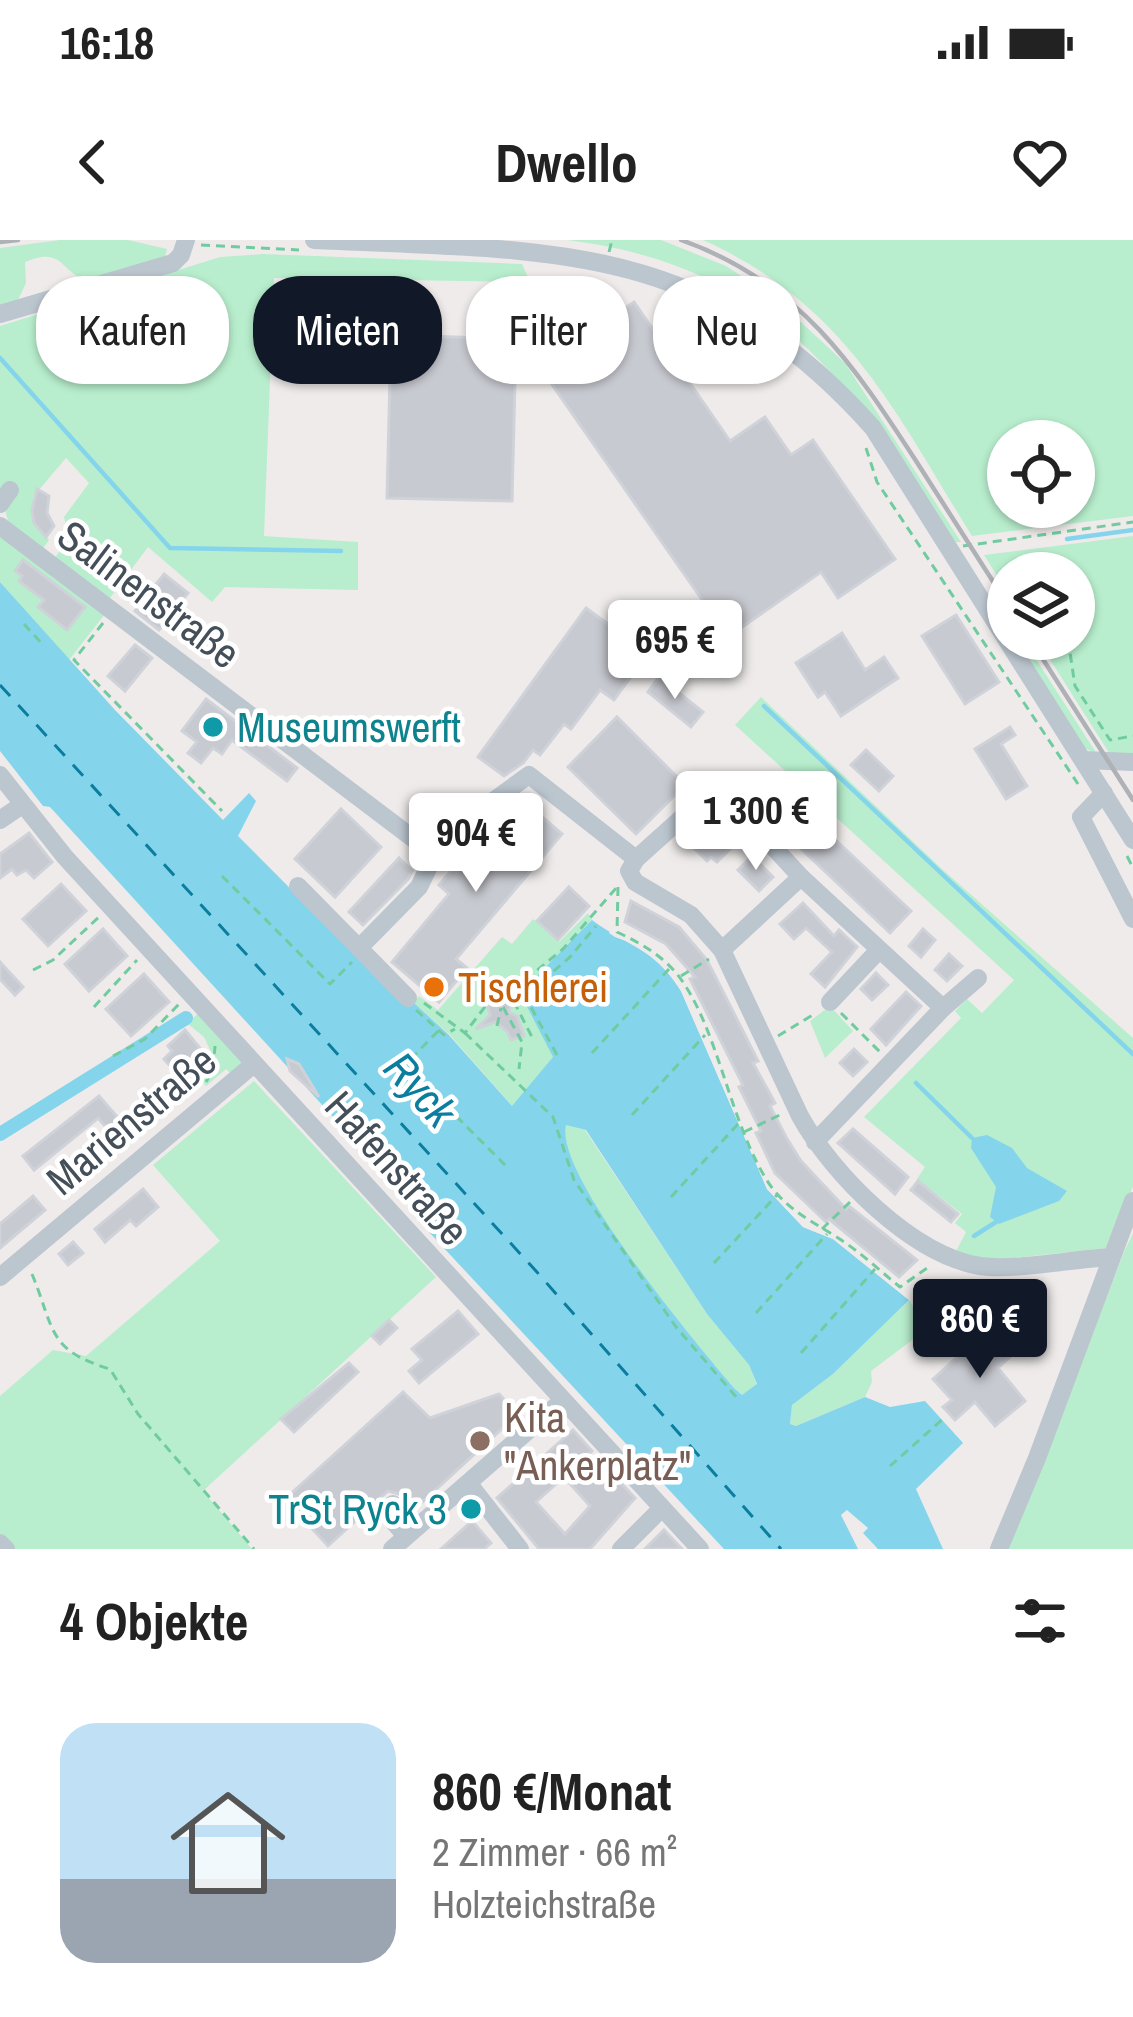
<!DOCTYPE html>
<html lang="de">
<meta charset="utf-8">
<style>
body{margin:0;font-family:"Archivo Narrow",sans-serif;background:#f2f2f2;color:#222;height:100vh;display:flex;flex-direction:column;font-size:45px;white-space:nowrap}
*{box-sizing:border-box;margin:0}
p{font-size:39px;color:#767676}
.icon{flex:none;width:66px;height:66px;fill:none;stroke:currentColor;stroke-width:2;stroke-linecap:round;stroke-linejoin:round}
.map{position:relative;height:1309px;overflow:hidden}
.details{display:flex;flex-direction:column;background:#fff;flex:1}
.details>*{flex:none}
.banner{position:absolute;left:36px;top:36px;width:1062px;height:108px;display:flex;gap:24px}
.tools{position:absolute;left:987px;top:180px;display:grid;gap:24px}
.tools a{display:grid;place-items:center;width:108px;height:108px;border-radius:50%;background:#fff;box-shadow:0 3px 9px #0004;font-size:60px}
.price{position:absolute;translate:-50% -102px;padding:0 27px;border-radius:12px;background:#fff;color:#222;font-size:39px;line-height:78px;filter:drop-shadow(0 3px 6px #0008)}
.price::after{content:'';position:absolute;left:50%;top:72px;width:36px;height:27px;margin-left:-18px;background:inherit;clip-path:polygon(0 0,100% 0,50% 100%)}
.price.active{background:#111827;color:#fff}
ul{padding:0;list-style:none}
li{display:flex;align-items:center;gap:36px;height:300px;padding:0 60px}
li span{display:grid;place-items:center;flex:none;width:336px;height:240px;border-radius:36px;color:#555}
li>.icon{margin-inline-start:auto}
span .icon{width:144px;height:144px;fill:#fffc;stroke-width:1}
li b{font-size:51px}
h2{display:flex;justify-content:space-between;align-items:center;height:144px;padding:0 60px;font-size:51px}
.tag{padding:0 42px;border-radius:48px;background:#fff;box-shadow:0 3px 9px #0004;font-size:42px;line-height:108px}
.tag.active{background:#111827;color:#fff}
.status{display:flex;justify-content:space-between;align-items:center;height:84px;padding:0 60px;background:#fff;direction:ltr}
.status svg{height:33px;fill:currentColor}
header{display:flex;justify-content:space-between;align-items:center;height:156px;padding:0 60px;background:#fff;font-size:54px;font-weight:700}
.map>svg:first-child{display:block}
.green{fill:#b8eecd;fill-rule:evenodd}
.water{fill:#84d5ec;fill-rule:evenodd}
.pier{fill:#efebeb}
.lines{fill:none;stroke-linecap:round;stroke-linejoin:round}
.stream{stroke:#84d5ec;stroke-width:4.5}
.canal{stroke:#84d5ec;stroke-width:14}
.ferry{stroke:#0b7d9e;stroke-width:3;stroke-dasharray:15 12;stroke-linecap:butt}
.building{fill:#c8cad1;stroke:#cfd2d8;stroke-width:3;fill-rule:evenodd}
.path{stroke:#70cca0;stroke-width:3;stroke-dasharray:9 6;stroke-linecap:butt}
.minor{stroke:#bcc6cf;stroke-width:18}
.rail{stroke:#aeb1b6;stroke-width:4.5}
.culture-dot{fill:#0f9aa8;stroke:#fff;stroke-width:4.5}
.food-dot{fill:#e8710a;stroke:#fff;stroke-width:4.5}
.education-dot{fill:#8d6e63;stroke:#fff;stroke-width:4.5}
.labels{text-anchor:middle;dominant-baseline:central;stroke-width:9;stroke-linejoin:round;paint-order:stroke}
.street-label{font-size:42px;fill:#444f59;stroke:#fff}
.culture-label{font-size:42px;fill:#0d838f;stroke:#fff;text-anchor:start}
.food-label{font-size:42px;fill:#c56008;stroke:#fff;text-anchor:start}
.education-label{font-size:42px;fill:#785e54;stroke:#fff;text-anchor:start}
.water-label{font-size:45px;font-style:italic;fill:#0b7d9e;stroke:#fff}
</style>
<div class="status"><b>16:18</b><svg viewBox="0 0 49 12"><path d="M0 12V9h3v3zM5 12V6h3v6zM10 12V3h3v9zM15 12V0h3v12zM26 1h20v11H26zM47 4h2v5h-2z"/></svg></div>
<header><svg class="icon" aria-label="back" viewBox="0 0 24 24"><path d="M15 5l-7 7 7 7"/></svg>Dwello<svg class="icon" aria-label="heart" viewBox="0 0 24 24"><path d="M12 20l-8-8c-3-5 5-10 8-4 3-6 11-1 8 4z"/></svg></header>
<div class="map">
<svg width="1133" height="1309" viewBox="0 0 1133 1309">
<rect width="100%" height="100%" fill="#efebeb"/>
<g class="green">
<path d="M60,0H128L167,9L165,18C144,26 114,43 92,41C60,37 66,4 25,22L26,43L16,64L0,69V8Z"/>
<path d="M567,0H661L726,26L776,59L845,123L961,302H955C849,142 774,26 567,0Z"/>
<path d="M703,0H1133V276L972,296C894,170 846,65 703,0ZM1008,201H1074V267H1008Z"/>
<path d="M263,14L522,24L530,42L274,38L264,296L358,302V350L225,347L212,362L148,307L110,358L54,319L69,298L64,277L89,243L66,218L33,257L34,283L49,300L42,310C33,303 17,294 10,284C4,275 7,266 0,257V86L220,17Z"/>
<polygon points="0,294 105,374 69,420 0,342"/>
<polygon points="1133,296 1133,519 1111,516 1037,399 1074,399 1074,333 1008,333 1008,353 984,315"/>
<polygon points="1014,399 1023,399 1097,514 1082,507"/>
<polygon points="761,457 942,629 1133,798 1133,947 1106,1008 987,1021 954,1015 966,992 955,983 962,974 917,939 925,927 864,877 961,778 955,771 967,759 982,773 1014,740 735,485"/>
<polygon points="588,673 592,680 564,712 553,817 513,867 449,794 413,762 419,756 438,770 502,697 512,704 533,679 559,702"/>
<polygon points="830,766 853,791 825,818 810,781"/>
<polygon points="200,772 243,823 232,835 226,829 206,846 201,840 201,826 211,812 204,797 187,783"/>
<polygon points="254,841 436,1037 203,1251 252,1309 9,1309 0,1299 0,1156 53,1110 86,1116 220,1001 153,925"/>
<path d="M565,884L585,890L707,1074L749,1125L757,1145L742,1155L734,1148C696,1104 556,937 565,884Z"/>
<polygon points="1133,993 1133,1309 1008,1309 1124,1012"/>
<polygon points="909,1060 928,1088 871,1131 872,1142 865,1157 796,1186 790,1184 792,1165 833,1134"/>
</g>
<g class="water">
<path d="M0,342L115,470L223,580L249,553L256,561L238,596L408,767L413,762L448,794L512,866L553,817L520,753L592,680C630,708 653,707 681,751L767,949L803,987L833,999L909,1060L833,1134L792,1165L790,1184L796,1186L865,1157L890,1167L925,1161L963,1203L916,1249L943,1309H878L863,1293L868,1288L847,1270L841,1275L858,1309H724L415,977L419,971L50,567L43,566L0,511ZM566,885L586,890L707,1074L749,1125L757,1144L742,1155L734,1148C698,1106 554,934 566,885Z"/>
<polygon points="987,895 1012,908 1027,928 1067,951 1059,961 999,984 990,977 996,947 971,908 972,898"/>
</g>
<polygon class="pier" points="612,688 648,703 671,725 686,747 772,946 806,982 837,994 914,1056 909,1060 833,999 803,987 767,949 681,751 667,729 645,708 615,697 609,693"/>
<g class="lines">
<g class="stream">
<polyline points="0,118 170,308 341,311"/>
<polyline points="1067,299 1133,290"/>
<polyline points="764,466 1133,814"/>
<polyline points="916,843 972,898"/>
<polyline points="974,996 996,982"/>
</g>
<polyline class="canal" points="0,894 186,778"/>
<polyline class="ferry" points="0,445 536,1031 781,1309"/>
</g>
<g class="building">
<polygon points="594,49 613,76 634,62 730,201 765,177 791,215 813,200 895,319 838,358 821,332 728,397 521,100"/>
<polygon points="391,95 516,99 512,261 387,258"/>
<polygon points="37,249 49,256 47,273 54,286 46,297 34,283 32,270"/>
<polygon points="23,320 85,367 67,390 38,367 44,360 19,341 22,336 15,331"/>
<polygon points="164,334 188,353 159,390 135,371"/>
<polygon points="586,368 648,413 614,460 600,450 571,489 564,484 540,515 533,510 523,523 504,536 478,517"/>
<polygon points="956,375 999,442 965,464 922,396"/>
<polygon points="842,393 865,430 884,417 898,438 841,476 825,452 818,457 796,423"/>
<polygon points="135,405 152,418 125,451 108,436"/>
<polygon points="659,437 703,472 691,487 648,452"/>
<polygon points="206,459 297,528 287,541 232,500 222,514 213,508 201,523 188,513 197,502 182,491"/>
<polygon points="617,477 685,545 636,594 568,527"/>
<polygon points="1010,487 1015,495 1001,504 1027,546 1006,559 975,509"/>
<polygon points="866,510 893,536 879,551 851,525"/>
<polygon points="765,544 796,573 799,570 805,576 807,573 911,671 890,693 797,605 801,602 784,587 778,587 778,571 773,577 752,559"/>
<polygon points="520,558 562,594 456,719 467,728 439,762 392,722 449,654 439,645 500,572"/>
<polygon points="341,569 381,607 335,657 295,619"/>
<polygon points="726,576 742,597 717,622 711,617 707,621 694,608"/>
<polygon points="29,593 52,622 34,638 26,630 17,635 12,629 0,638 0,614"/>
<polygon points="752,616 773,637 759,651 738,630"/>
<polygon points="399,618 412,631 408,639 363,685 349,672"/>
<polygon points="61,644 86,671 48,706 23,679"/>
<polygon points="569,647 589,666 558,700 537,681"/>
<polygon points="631,661 679,687 707,720 758,821 753,823 775,863 770,866 786,897 801,921 846,969 849,966 917,1020 899,1037 829,979 826,982 775,933 756,893 761,891 739,847 743,845 690,739 695,737 666,704 625,682"/>
<polygon points="803,663 834,696 839,690 857,707 825,747 811,734 832,712 806,688 794,699 780,684"/>
<polygon points="103,689 127,716 89,751 65,724"/>
<polygon points="923,689 935,700 921,717 909,706"/>
<polygon points="949,714 962,726 947,741 935,730"/>
<polygon points="0,722 23,747 15,755 0,739"/>
<polygon points="876,733 888,745 872,760 861,749"/>
<polygon points="144,734 169,762 131,796 106,769"/>
<polygon points="906,752 921,766 886,805 871,789"/>
<polygon points="497,758 511,764 509,772 517,776 524,796 511,800 507,791 495,782 476,789 490,775 487,764 496,762"/>
<polygon points="185,790 204,813 187,828 181,821 173,829 164,819 172,811 168,806"/>
<polygon points="854,809 867,822 853,836 840,823"/>
<polygon points="287,819 299,824 319,857 290,831"/>
<polygon points="99,856 132,894 121,904 98,878 34,930 23,916"/>
<polygon points="853,889 908,937 895,954 838,903"/>
<polygon points="918,941 958,974 951,982 911,950"/>
<polygon points="143,949 158,967 136,986 130,980 105,1002 95,989"/>
<polygon points="33,956 45,970 0,1008 0,984"/>
<polygon points="73,1002 83,1013 68,1025 59,1014"/>
<polygon points="458,1071 478,1094 419,1143 409,1131 422,1120 412,1109"/>
<polygon points="389,1080 397,1088 380,1104 372,1096"/>
<polygon points="987,1090 1011,1116 998,1128 1025,1161 995,1186 975,1162 955,1180 943,1167 952,1160 933,1139"/>
<polygon points="349,1123 358,1132 294,1192 281,1179"/>
<polygon points="403,1152 430,1178 499,1154 518,1174 407,1276 403,1255 388,1251 328,1306 285,1259"/>
<path d="M573,1190L592,1211L586,1217L611,1243L616,1238L635,1258L590,1309H539L497,1258ZM564,1237L590,1266L565,1294L536,1262Z"/>
<polygon points="472,1281 491,1303 484,1309 441,1309"/>
<polygon points="664,1290 682,1309 645,1309"/>
</g>
<g class="lines">
<g class="path">
<polyline points="201,5 299,10"/>
<polyline points="609,12 612,0"/>
<polyline points="866,208 877,242 1078,544"/>
<polyline points="963,306 1133,282"/>
<polyline points="1057,327 1058,333"/>
<polyline points="103,383 74,420 222,571"/>
<polyline points="24,384 44,406"/>
<polyline points="1068,399 1075,446 1110,500 1133,496"/>
<polyline points="1127,616 1133,628"/>
<polyline points="222,636 330,744 352,722"/>
<path d="M618,647L617,692C640,703 660,714 677,734C719,787 729,884 770,945C788,970 810,980 835,996C858,1010 879,1030 900,1047L930,1026"/>
<polyline points="33,730 53,720 101,675"/>
<polyline points="681,736 709,719"/>
<polyline points="507,748 534,801"/>
<polyline points="496,754 522,802 519,829"/>
<polyline points="424,763 465,793 500,747 529,737 563,709 617,647"/>
<polyline points="94,767 137,720"/>
<polyline points="416,770 444,795 455,789"/>
<polyline points="841,773 881,813"/>
<polyline points="497,786 501,768"/>
<polyline points="438,791 405,825 509,929"/>
<polyline points="465,793 553,877 574,940 676,1087 738,1159"/>
<polyline points="778,796 816,773"/>
<polyline points="592,813 669,729"/>
<polyline points="557,815 525,756 570,717 596,686"/>
<polyline points="113,816 145,799 180,763"/>
<polyline points="206,842 213,830 215,806"/>
<polyline points="632,875 705,795"/>
<polyline points="744,892 784,873"/>
<polyline points="671,957 738,884"/>
<polyline points="822,989 850,962"/>
<polyline points="714,1023 777,955"/>
<path d="M32,1034C55,1090 47,1110 110,1129L138,1174L254,1309"/>
<polyline points="756,1073 827,994"/>
<polyline points="801,1113 875,1029"/>
<polyline points="890,1226 944,1178"/>
</g>
<g class="minor">
<path d="M314,0C555,11 705,0 873,188L1133,600"/>
<polyline points="0,74 173,23 181,15 186,0"/>
<polyline points="0,264 10,250"/>
<polyline points="0,286 427,609"/>
<polyline points="1083,520 1133,522"/>
<polyline points="0,535 65,617 700,1309"/>
<polyline points="1104,553 1081,577 1133,679"/>
<polyline points="0,580 22,565"/>
<polyline points="427,609 529,535 636,619"/>
<polyline points="298,646 359,708"/>
<polyline points="722,710 801,637"/>
<polyline points="408,758 359,708 419,647 433,618 427,609"/>
<polyline points="830,762 878,711"/>
<polyline points="943,768 978,738"/>
<path d="M815,902L943,768L801,637L729,559L717,554L704,558L636,619L629,631L635,642L691,675L722,710L800,876C832,934 912,1015 980,1026C1014,1031 1074,1019 1110,1017"/>
<polyline points="0,1037 254,824"/>
<polyline points="469,1244 520,1309"/>
<polyline points="393,1264 385,1272 406,1296"/>
<polyline points="0,1303 6,1309"/>
<polyline points="392,1309 562,1161"/>
<polyline points="621,1309 661,1269"/>
<polyline points="999,1309 1037,1218 1133,961"/>
</g>
<g class="rail">
<path d="M681,0C800,42 853,124 918,224C948,271 978,318 1008,365"/>
<polyline points="0,2 18,0"/>
<polyline points="1030,399 1133,560"/>
</g>
</g>
<g class="culture-dot">
<circle cx="213" cy="487" r="12"/>
<circle cx="471" cy="1269" r="12"/>
</g>
<circle class="food-dot" cx="434" cy="747" r="12"/>
<circle class="education-dot" cx="480" cy="1201" r="12"/>
<g class="labels">
<g class="street-label">
<text transform="translate(149 354) rotate(37)">Salinenstraße</text>
<text transform="translate(131 880) rotate(-40)">Marienstraße</text>
<text transform="translate(397 928) rotate(48)">Hafenstraße</text>
</g>
<g class="culture-label">
<text x="237" y="487">Museumswerft</text>
<text x="447" y="1269" text-anchor="end">TrSt Ryck 3</text>
</g>
<g class="food-label">
<text x="458" y="747">Tischlerei</text>
</g>
<g class="education-label">
<text x="504" y="1177">Kita<tspan x="504" dy="48">"Ankerplatz"</tspan></text>
</g>
<g class="water-label">
<text transform="translate(421 849) rotate(48)">Ryck</text>
</g>
</g>
</svg>
<div class="tools">
<a><svg class="icon" aria-label="locate" viewBox="0 0 24 24"><circle cx="12" cy="12" r="6"/><path d="M12 2v4M12 18v4M2 12h4M18 12h4"/></svg></a>
<a><svg class="icon" aria-label="layers" viewBox="0 0 24 24"><path d="M12 4l9 5-9 5-9-5zM3 14l9 5 9-5"/></svg></a>
</div>
<b class="price" style="left:675px;top:462px">695 €</b>
<b class="price" style="left:756px;top:633px">1 300 €</b>
<b class="price" style="left:476px;top:655px">904 €</b>
<b class="price active" style="left:980px;top:1141px">860 €</b>
<div class="banner">
<a class="tag">Kaufen</a>
<a class="tag active">Mieten</a>
<a class="tag">Filter</a>
<a class="tag">Neu</a>
</div>
</div>
<section class="details">
<h2>4 Objekte<svg class="icon" aria-label="filters" viewBox="0 0 24 24"><path d="M4 7h16M4 17h16"/><circle cx="9" cy="7" r="2"/><circle cx="15" cy="17" r="2"/></svg></h2>
<ul>
<li><span style="background:linear-gradient(#bfe0f5 65%,#9aa5b1 0)"><svg class="icon" aria-label="home" viewBox="0 0 24 24"><path d="M3 11l9-7 9 7M6 9v11h12V9"/></svg></span><div><b>860 €/Monat</b><p>2 Zimmer · 66 m²</p><p>Holzteichstraße</p></div></li>
</ul>
</section>
